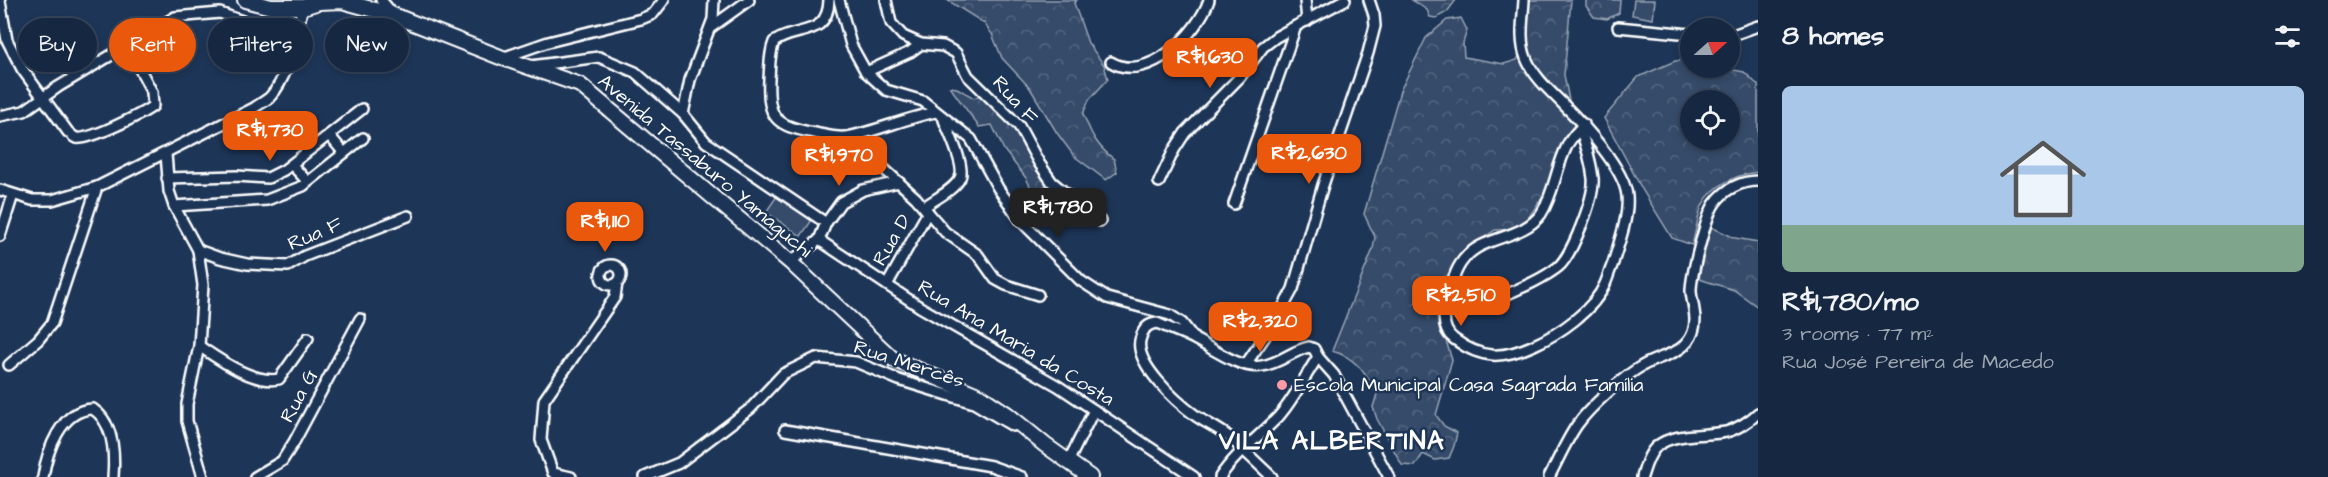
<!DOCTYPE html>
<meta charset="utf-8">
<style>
body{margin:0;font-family:"Architects Daughter",sans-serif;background:#1f3048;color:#f1f3f6;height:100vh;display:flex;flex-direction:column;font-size:22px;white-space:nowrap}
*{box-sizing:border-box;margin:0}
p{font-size:20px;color:#9ea6b1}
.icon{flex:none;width:33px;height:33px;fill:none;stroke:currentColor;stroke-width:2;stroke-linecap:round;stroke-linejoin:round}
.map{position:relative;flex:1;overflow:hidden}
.sheet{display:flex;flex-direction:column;background:#162841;width:570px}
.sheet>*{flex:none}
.banner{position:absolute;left:18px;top:18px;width:570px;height:54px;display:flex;gap:12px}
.needle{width:39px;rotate:69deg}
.fabs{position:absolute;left:1680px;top:18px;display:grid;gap:12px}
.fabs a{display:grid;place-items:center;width:60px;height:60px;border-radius:50%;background:#162841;box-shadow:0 3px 9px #0003,0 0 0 2px #35445a;font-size:30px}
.price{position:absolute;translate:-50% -51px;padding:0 14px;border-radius:12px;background:#ea580c;color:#fff;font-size:20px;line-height:39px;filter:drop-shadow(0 2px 3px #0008)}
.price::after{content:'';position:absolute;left:50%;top:36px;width:18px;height:14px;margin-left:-9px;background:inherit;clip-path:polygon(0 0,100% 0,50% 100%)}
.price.on{background:#222;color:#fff}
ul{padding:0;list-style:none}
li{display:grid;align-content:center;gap:12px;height:318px;padding:0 24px}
li span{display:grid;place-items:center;height:186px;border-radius:9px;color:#555}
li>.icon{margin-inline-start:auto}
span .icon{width:108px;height:108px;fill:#fffc;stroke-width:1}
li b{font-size:26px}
h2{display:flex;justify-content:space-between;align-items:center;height:72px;padding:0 24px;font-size:26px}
.pill{padding:0 21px;border-radius:27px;background:#162841;box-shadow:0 3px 9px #0003,0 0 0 2px #35445a;font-size:21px;line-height:54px}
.pill.on{background:#ea580c;color:#fff}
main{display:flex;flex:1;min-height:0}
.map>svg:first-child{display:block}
.forest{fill:url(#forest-crowns);stroke:#9aa5b4;stroke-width:1.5;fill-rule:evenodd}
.green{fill:#364b69;stroke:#9aa5b4;stroke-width:1.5}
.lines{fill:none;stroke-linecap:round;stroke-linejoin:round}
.street-casing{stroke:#fff;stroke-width:14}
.secondary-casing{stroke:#fff;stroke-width:18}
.street{stroke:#1d3557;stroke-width:9}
.secondary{stroke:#1d3557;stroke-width:14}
.poi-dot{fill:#ff9aa2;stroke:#1d3557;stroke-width:2}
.labels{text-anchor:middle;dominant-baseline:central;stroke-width:5;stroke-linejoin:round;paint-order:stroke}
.street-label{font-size:20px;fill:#fff;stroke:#1d3557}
.poi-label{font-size:20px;fill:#fff;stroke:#1d3557;text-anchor:start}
.district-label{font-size:26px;font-weight:bold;letter-spacing:1.5px;fill:#fff;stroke:#1d3557}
</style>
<main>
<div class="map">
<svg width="1758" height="477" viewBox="0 0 1758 477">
<defs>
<pattern id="forest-crowns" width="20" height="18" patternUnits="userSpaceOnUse" patternTransform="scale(1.5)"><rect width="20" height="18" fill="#364b69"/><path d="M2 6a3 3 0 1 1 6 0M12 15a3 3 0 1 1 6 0" fill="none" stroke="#546680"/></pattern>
</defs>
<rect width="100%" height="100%" fill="#1d3557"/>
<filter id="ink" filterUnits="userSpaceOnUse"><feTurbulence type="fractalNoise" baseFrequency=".0167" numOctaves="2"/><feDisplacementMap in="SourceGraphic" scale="12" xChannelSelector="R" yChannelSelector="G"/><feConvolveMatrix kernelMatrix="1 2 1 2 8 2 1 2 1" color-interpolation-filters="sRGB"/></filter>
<g filter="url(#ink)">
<g class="forest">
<path d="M947,0H1077L1074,3L1088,43L1104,65L1108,79L1089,100L1083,114C1091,133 1096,146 1114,159L1117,172L1106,180L1074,156L1057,133L1030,88L1002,58L992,34L984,23Z"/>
<polygon points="1412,0 1456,0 1447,12 1436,18 1430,17 1427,10"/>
<path d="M1529,0H1571L1564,75L1575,130L1543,196L1527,220L1517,229L1495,230L1463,252L1451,271L1442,299L1439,318L1452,360L1436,415L1444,426L1457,433L1454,446L1449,458L1435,460L1423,454L1415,466L1402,465L1377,419L1373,407L1377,394C1366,374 1356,357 1332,351L1373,249L1375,237L1364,214L1400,91L1426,38L1447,20L1461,18L1467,30L1463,43L1464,57L1504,64L1517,60L1525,44Z"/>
<polygon points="1586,0 1620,0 1619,13 1607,19 1594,17 1586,6"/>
<polygon points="1634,0 1655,0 1653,19 1632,15"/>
<path d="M1690,60V68H1723L1744,72L1758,85V172C1738,174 1713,185 1703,204C1697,216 1696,232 1692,245L1672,238L1643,191L1604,118L1638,77L1675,61ZM1690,100H1730V140H1690Z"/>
<path d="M982,85C990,97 1006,102 1015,113C1029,129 1038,153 1049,172L1054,176L1035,196L1026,178L1004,150L992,125L979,127L950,87L957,88L974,98L980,95Z"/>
<polygon points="1709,226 1735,238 1758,242 1758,307 1734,290 1699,279"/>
</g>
<polygon class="green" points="777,196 812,220 801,236 766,212"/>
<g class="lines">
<defs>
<g id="street">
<polyline points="381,0 393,14"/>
<path d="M829,0C828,38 796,26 774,42C769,54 770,66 769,79C767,119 776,126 815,133C825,135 836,138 847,137C877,131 906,118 936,112"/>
<polyline points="839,0 851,45 866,72 886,90 923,101 971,139 998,188 1021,221 1081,281 1107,298 1170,315 1182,323 1193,337"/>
<polyline points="886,0 891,23 903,36 921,44 943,46 956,53 968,76 1019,126 1039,163 1052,182 1100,221"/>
<polyline points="1305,0 1307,21"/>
<path d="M1524,0C1523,19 1519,40 1526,58C1533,76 1550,91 1563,104C1582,123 1625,169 1627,196C1629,217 1619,243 1613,263C1610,270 1608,277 1605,284C1594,310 1559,334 1534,345C1503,359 1482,360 1454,339C1443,331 1443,318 1446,306C1450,291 1453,272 1464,259C1483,235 1522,240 1541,214C1554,194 1556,167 1567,146C1570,138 1578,131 1584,124"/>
<path d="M0,1L7,40L22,69L68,132C71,134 73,137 76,138C89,141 142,114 153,106L152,92L127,45"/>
<polyline points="1618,27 1690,34"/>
<polyline points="710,28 749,0"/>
<polyline points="1730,36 1758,26"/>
<polyline points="502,58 548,42 641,19 653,14 664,0"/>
<path d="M1111,62C1148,84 1198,33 1209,0"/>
<polyline points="531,66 599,57 635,72 683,114 706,142 826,223"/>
<polyline points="866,72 910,52 921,44"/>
<polyline points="683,114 690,80 713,19 714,0"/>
<polyline points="0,116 24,111 58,87 175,17 220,13 295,40"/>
<polyline points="329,135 344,153"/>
<polyline points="845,137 860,147 916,198 945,232 978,255 995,279 1006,285 1038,295"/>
<polyline points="166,154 169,191 174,206 198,250 203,285 199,346 187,404 187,421 203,477"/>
<polyline points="292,165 307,181"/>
<polyline points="167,178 237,176 268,178 284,170 362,109"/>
<polyline points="1159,182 1174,150 1185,133 1240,77 1263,47 1276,37 1296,26"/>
<path d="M0,190L32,200H52L97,187L254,108C259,104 266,101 270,97C291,74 295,35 303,7"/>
<polyline points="1234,204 1296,26 1345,0"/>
<polyline points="174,206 267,200 303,186 363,138"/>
<path d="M924,207C935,199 954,190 960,178C966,166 948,131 944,120"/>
<polyline points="0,236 13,195"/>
<polyline points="819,240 920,307 1058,386 1194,477"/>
<polyline points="198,250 220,258 247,264 288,266 305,256 408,216"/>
<polyline points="790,262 819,240 826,223 841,202 863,190 899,182"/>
<circle cx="611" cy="275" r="10"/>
<polyline points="887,285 928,212"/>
<path d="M1483,305C1507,293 1536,284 1558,267C1572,256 1595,196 1593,178C1591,161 1586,145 1580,129"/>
<path d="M199,346C220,360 253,384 279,379L308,338"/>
<polyline points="1318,357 1334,375 1389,477"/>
<polyline points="1246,364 1275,322 1293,289 1323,185 1368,53 1375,26 1374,15 1369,0"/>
<polyline points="9,365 38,340 52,323 97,187"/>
<polyline points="785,430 991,466 1022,477"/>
<polyline points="1069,460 1094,410"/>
<path d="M43,477C47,451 61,409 93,409C114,423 115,453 113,477"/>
<polyline points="255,477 282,461 294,442 360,319"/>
<polyline points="571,477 553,473 541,440 544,400 615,297 617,283"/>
<polyline points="645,477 679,463 750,409 783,374 816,358 856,362 899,380 974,403 1013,426"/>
<path d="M1220,477C1236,453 1259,437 1279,416C1294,399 1305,376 1318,357L1314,349L1309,347C1293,350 1281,363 1262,366C1242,370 1213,349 1196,340C1184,333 1170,329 1157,323C1148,324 1144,328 1141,337C1131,362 1178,403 1196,416C1206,423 1218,428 1228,436C1243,449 1257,463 1272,477"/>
<path d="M1549,477C1558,460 1566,441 1577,425C1589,408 1624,376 1642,366C1660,355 1685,355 1693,332C1698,319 1692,304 1691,291C1691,276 1706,215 1715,203C1725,189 1741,181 1758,181"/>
<path d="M1642,477C1645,467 1648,455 1656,447C1673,432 1705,436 1726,432C1737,429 1750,421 1758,413"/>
</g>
<polyline id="secondary" points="245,0 271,7 303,7 319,2 342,1 393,15 500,57 580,85 790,262 893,359 980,396 1007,414 1045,445 1090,477"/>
</defs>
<use href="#street" class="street-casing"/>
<use href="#secondary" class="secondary-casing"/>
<use href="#street" class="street"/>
<use href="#secondary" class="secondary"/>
</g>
</g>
<circle class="poi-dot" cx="1282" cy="385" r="6"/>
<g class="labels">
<g class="street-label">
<text transform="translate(1015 100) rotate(48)">Rua F</text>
<text transform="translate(705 166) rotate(40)">Avenida Tassaburo Yamaguchi</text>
<text transform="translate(315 234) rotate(-23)">Rua F</text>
<text transform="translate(892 240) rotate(-60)">Rua D</text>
<text transform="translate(1016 343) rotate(31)">Rua Ana Maria da Costa</text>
<text transform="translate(909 364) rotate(18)">Rua Mercês</text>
<text transform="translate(299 396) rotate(-62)">Rua G</text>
</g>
<g class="poi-label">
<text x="1294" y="385">Escola Municipal Casa Sagrada Família</text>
</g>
<g class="district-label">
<text x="1332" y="441">VILA ALBERTINA</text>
</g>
</g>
</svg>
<div class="fabs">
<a><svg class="needle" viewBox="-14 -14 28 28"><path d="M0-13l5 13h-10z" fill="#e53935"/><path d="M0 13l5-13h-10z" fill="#9ea6b1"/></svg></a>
<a><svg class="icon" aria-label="locate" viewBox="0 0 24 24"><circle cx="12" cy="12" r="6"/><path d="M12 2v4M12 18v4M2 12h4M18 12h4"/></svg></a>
</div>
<b class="price" style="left:1210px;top:89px">R$1,630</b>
<b class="price" style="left:270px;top:162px">R$1,730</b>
<b class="price" style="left:1309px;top:185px">R$2,630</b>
<b class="price" style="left:839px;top:187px">R$1,970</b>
<b class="price on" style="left:1058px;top:239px">R$1,780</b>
<b class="price" style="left:605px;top:253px">R$1,110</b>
<b class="price" style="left:1461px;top:327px">R$2,510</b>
<b class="price" style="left:1260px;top:353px">R$2,320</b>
<div class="banner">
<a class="pill">Buy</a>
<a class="pill on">Rent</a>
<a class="pill">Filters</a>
<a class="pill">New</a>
</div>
</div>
<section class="sheet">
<h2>8 homes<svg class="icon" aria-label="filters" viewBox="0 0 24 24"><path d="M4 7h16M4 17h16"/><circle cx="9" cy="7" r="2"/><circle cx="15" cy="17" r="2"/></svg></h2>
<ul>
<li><span style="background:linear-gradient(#a9c7e8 75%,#7fa58c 0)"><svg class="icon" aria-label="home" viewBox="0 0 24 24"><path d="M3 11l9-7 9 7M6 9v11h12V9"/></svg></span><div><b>R$1,780/mo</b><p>3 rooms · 77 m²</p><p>Rua José Pereira de Macedo</p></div></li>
</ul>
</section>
</main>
